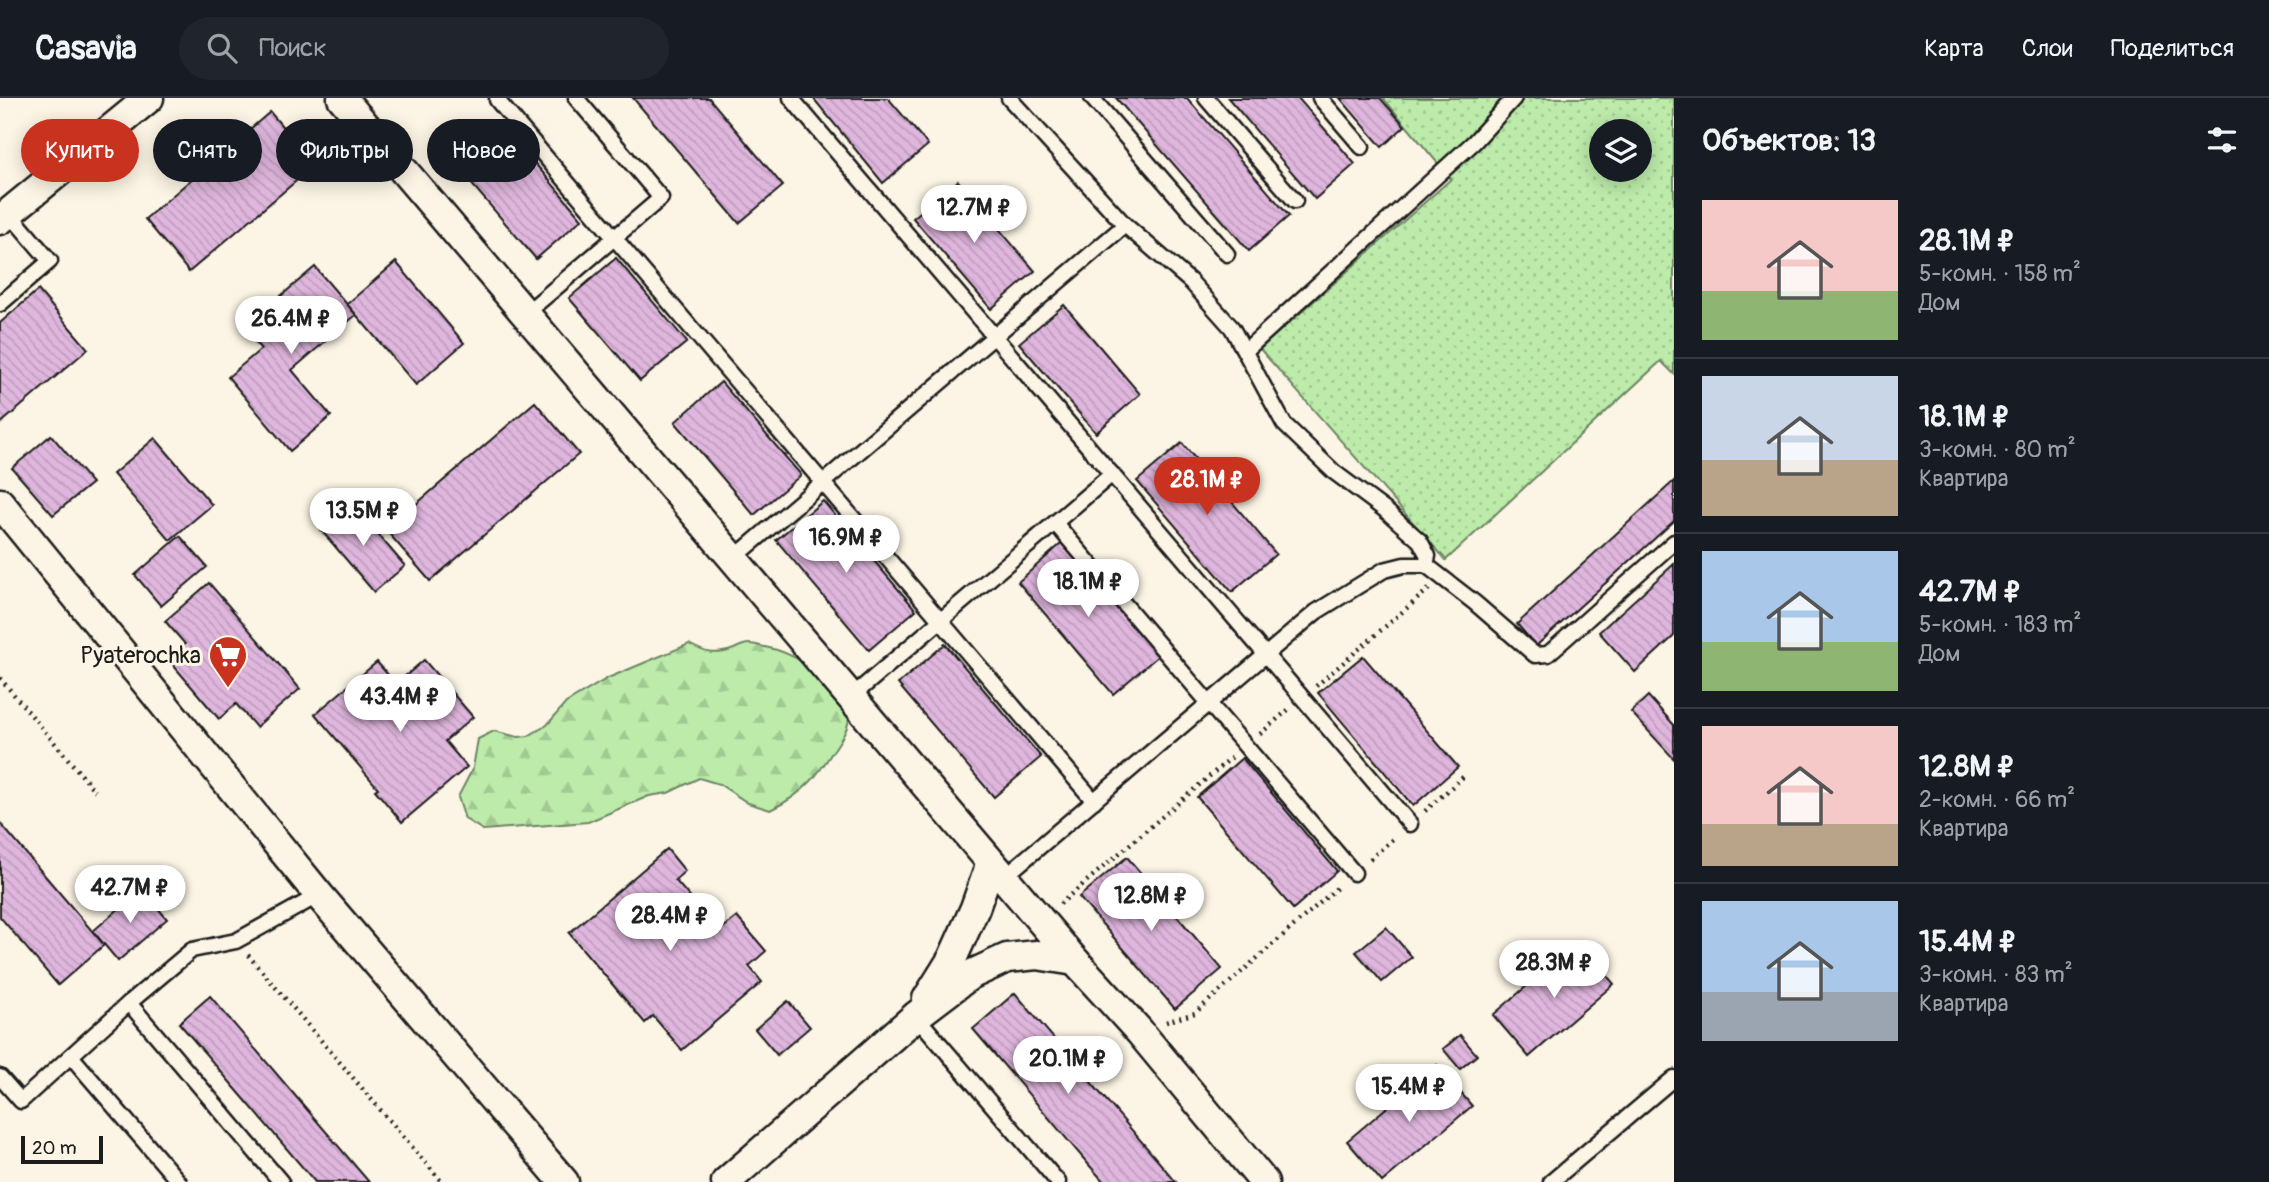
<!DOCTYPE html>
<html lang="ru">
<meta charset="utf-8">
<style>
body{margin:0;font-family:Pangolin,sans-serif;background:#20242c;color:#f1f3f6;height:100vh;display:flex;flex-direction:column;font-size:26px;white-space:nowrap}
*{box-sizing:border-box;margin:0}
p{font-size:23px;color:#9ea1a6}
.icon{flex:none;width:38px;height:38px;fill:none;stroke:currentColor;stroke-width:2;stroke-linecap:round;stroke-linejoin:round}
.map{position:relative;flex:1;overflow:hidden}
.side{display:flex;flex-direction:column;background:#171b24;width:595px}
.side>*{flex:none}
.guide{position:absolute;left:21px;top:21px;width:665px;height:63px;display:flex;gap:14px}
.fabs{position:absolute;left:1589px;top:21px;display:grid;gap:14px}
.fabs a{display:grid;place-items:center;width:63px;height:63px;border-radius:50%;background:#171b24;box-shadow:0 4px 18px #0003;font-size:35px}
.scale{position:absolute;left:21px;bottom:18px;width:82px;box-sizing:border-box;padding-left:7px;border:4px solid #1c1c1c;border-top:0;font-size:19px;line-height:24px;white-space:nowrap;color:#1c1c1c;-webkit-text-stroke:5px #fcf5e5;paint-order:stroke}
.price{position:absolute;translate:-50% -60px;padding:0 16px;border-radius:24px;background:#fff;color:#222;font-size:23px;line-height:46px;filter:drop-shadow(0 2px 4px #0008)}
.price::after{content:'';position:absolute;left:50%;top:42px;width:21px;height:16px;margin-left:-10px;background:inherit;clip-path:polygon(0 0,100% 0,50% 100%)}
.price.selected{background:#c8321e;color:#fff}
ul{padding:0;list-style:none}
li{display:flex;align-items:center;gap:21px;height:175px;padding:0 28px}
li+li{border-top:2px solid #363941}
li span{display:grid;place-items:center;flex:none;width:196px;height:140px;border-radius:0px;color:#555}
li>.icon{margin-inline-start:auto}
span .icon{width:84px;height:84px;fill:#fffc;stroke-width:1}
li b{font-size:30px}
h2{display:flex;justify-content:space-between;align-items:center;height:84px;padding:0 28px;font-size:30px}
.pill{padding:0 24px;border-radius:32px;background:#171b24;box-shadow:0 4px 18px #0003;font-size:24px;line-height:63px}
.pill.selected{background:#c8321e;color:#fff}
header{display:flex;align-items:center;gap:42px;box-sizing:border-box;height:98px;padding:0 35px;background:#171b24;border-bottom:2px solid #363941}
header strong{font-size:33px}
nav{display:flex;gap:38px;margin-inline-start:auto;font-size:24px}
.search{width:490px;height:63px;background:#20242c;display:flex;align-items:center;gap:18px;box-sizing:border-box;padding:0 24px;border-radius:38px;color:#9ea1a6;font-size:26px}
main{display:flex;flex:1;min-height:0}
.map>svg:first-child{display:block}
.forest{fill:url(#forest-firs);stroke:#6c8463;stroke-width:2}
.garden{fill:url(#garden-dots);stroke:#6c8463;stroke-width:2;fill-rule:evenodd}
.building{fill:url(#building-back-hatch);stroke:#1c1c1c;stroke-width:2}
.lines{fill:none;stroke-linecap:round;stroke-linejoin:round}
.lane-casing{stroke:#1c1c1c;stroke-width:19}
.street-casing{stroke:#1c1c1c;stroke-width:33}
.path{stroke:#1c1c1c;stroke-width:4.5;stroke-dasharray:2 5;stroke-linecap:butt}
.lane{stroke:#fcf5e5;stroke-width:14}
.street{stroke:#fcf5e5;stroke-width:28}
.labels{text-anchor:middle;dominant-baseline:central;stroke-width:6;stroke-linejoin:round;paint-order:stroke}
.poi-label{font-size:24px;fill:#1c1c1c;stroke:#fcf5e5;text-anchor:end}
</style>
<header>
<strong>Casavia</strong>
<div class="search"><svg class="icon" aria-label="search" viewBox="0 0 24 24"><circle cx="10" cy="10" r="6"/><path d="M15 15l6 6"/></svg>Поиск</div>
<nav><a>Карта</a><a>Слои</a><a>Поделиться</a></nav>
</header>
<main>
<div class="map">
<svg width="1674" height="1084" viewBox="0 0 1674 1084">
<defs>
<pattern id="forest-firs" width="22" height="20" patternUnits="userSpaceOnUse" patternTransform="scale(1.75)"><rect width="22" height="20" fill="#bcebaa"/><path d="M5 1l3.5 6h-7zM16 11l3.5 6h-7z" fill="#a1c992"/></pattern>
<pattern id="garden-dots" width="8" height="8" patternUnits="userSpaceOnUse" patternTransform="scale(1.75)"><rect width="8" height="8" fill="#bcebaa"/><path d="M2 2h.1M6 6h.1" fill="none" stroke="#a1c992" stroke-width="1.8" stroke-linecap="round"/></pattern>
<pattern id="building-back-hatch" width="6" height="6" patternUnits="userSpaceOnUse" patternTransform="scale(1.75)"><rect width="6" height="6" fill="#dfb6dd"/><path d="M-1 5l2 2M0 0l6 6M5-1l2 2" fill="none" stroke="#bf9cbd"/></pattern>
</defs>
<rect width="100%" height="100%" fill="#fcf5e5"/>
<filter id="ink" filterUnits="userSpaceOnUse"><feTurbulence type="fractalNoise" baseFrequency=".0143" numOctaves="2"/><feDisplacementMap in="SourceGraphic" scale="14" xChannelSelector="R" yChannelSelector="G"/><feConvolveMatrix kernelMatrix="1 2 1 2 8 2 1 2 1" color-interpolation-filters="sRGB"/></filter>
<g filter="url(#ink)">
<path class="forest" d="M689,546C705,555 715,558 734,551C738,549 744,546 749,546C754,546 760,548 765,549C795,555 816,571 836,594C850,611 854,621 841,641C820,674 807,695 770,712L748,705L719,686L699,680L668,695L649,698L588,724L483,732L465,721L458,699L473,670L478,641L494,633L518,639L528,638L547,627L566,605L608,580Z"/>
<path class="garden" d="M1383,0H1674V276L1661,263L1446,462L1260,251L1451,81ZM1601,33H1640V72H1601Z"/>
<g class="building">
<polygon points="633,0 709,0 783,88 739,125"/>
<polygon points="813,0 888,0 928,47 883,85"/>
<polygon points="1116,0 1187,0 1289,118 1249,153"/>
<polygon points="1228,0 1298,0 1355,66 1315,101"/>
<polygon points="1340,0 1380,0 1405,28 1382,49"/>
<polygon points="270,14 315,67 189,174 145,121"/>
<polygon points="511,37 582,121 536,161 464,77"/>
<polygon points="958,83 1035,173 991,211 913,120"/>
<polygon points="616,160 687,244 640,283 569,200"/>
<polygon points="396,164 464,245 416,287 347,206"/>
<polygon points="315,169 356,217 292,272 331,318 290,353 228,279 261,251 243,230"/>
<polygon points="38,192 88,251 0,326 0,225"/>
<polygon points="1064,207 1140,296 1096,335 1019,245"/>
<polygon points="721,284 801,377 754,417 675,324"/>
<polygon points="535,304 579,356 430,483 386,432"/>
<polygon points="51,337 92,385 53,417 12,370"/>
<polygon points="155,340 212,407 170,442 113,376"/>
<polygon points="1182,345 1276,456 1232,494 1137,383"/>
<polygon points="1674,383 1674,423 1536,548 1517,526"/>
<polygon points="823,403 916,512 869,552 776,442"/>
<polygon points="352,406 405,468 374,494 321,432"/>
<polygon points="180,438 207,469 161,508 135,477"/>
<polygon points="1062,445 1158,558 1113,596 1018,484"/>
<polygon points="1674,466 1674,538 1635,574 1599,534"/>
<polygon points="209,485 300,591 256,629 236,606 219,621 168,561 185,546 165,523"/>
<polygon points="945,546 1041,659 994,699 898,586"/>
<polygon points="1363,558 1458,669 1413,708 1318,595"/>
<polygon points="424,562 473,619 445,643 467,669 402,724 375,692 378,690 315,616 377,564 396,586"/>
<polygon points="1648,598 1674,627 1674,661 1631,614"/>
<polygon points="1242,660 1337,773 1293,811 1197,699"/>
<polygon points="0,725 104,847 58,887 0,819"/>
<polygon points="667,751 685,773 675,782 719,833 737,819 766,853 749,868 762,884 682,952 653,918 645,925 569,835"/>
<polygon points="1127,759 1222,871 1175,911 1079,799"/>
<polygon points="142,791 167,821 118,863 93,833"/>
<polygon points="1386,829 1412,859 1382,884 1356,854"/>
<polygon points="1578,844 1614,886 1529,959 1493,917"/>
<polygon points="1015,895 1176,1084 1104,1084 1089,1067 973,931"/>
<polygon points="210,898 369,1084 315,1084 241,997 179,925"/>
<polygon points="788,903 810,929 777,957 755,931"/>
<polygon points="1460,937 1477,957 1460,971 1443,951"/>
<polygon points="1437,967 1472,1008 1382,1084 1347,1043"/>
</g>
<g class="lines">
<defs>
<g id="lane">
<polyline points="791,0 1410,726"/>
<polyline points="1009,0 1125,127 1191,184 1232,230 1284,326 1334,374 1385,412 1420,443 1428,458 1426,467"/>
<polyline points="1092,0 1227,156"/>
<polyline points="1206,0 1295,103"/>
<polyline points="1320,0 1362,49"/>
<polyline points="497,2 1094,703"/>
<polyline points="0,206 50,163 9,115"/>
<polyline points="525,216 661,100 576,0"/>
<polyline points="1245,253 1474,44 1514,0"/>
<polyline points="1055,425 1354,775"/>
<polyline points="733,461 1125,127"/>
<polyline points="851,599 1112,376"/>
<polyline points="1004,779 1316,514 1384,472 1404,467 1426,467 1475,505 1535,557 1548,556 1674,444"/>
<polyline points="129,905 281,1084"/>
<polyline points="916,918 1058,1084"/>
<polyline points="71,958 179,1084"/>
<polyline points="0,979 21,1003 129,905 192,852 236,843 319,797"/>
<polyline points="1551,1084 1674,980"/>
</g>
<g id="street">
<polyline points="342,0 1075,863 1139,933 1264,1084"/>
<polyline points="0,122 149,0"/>
<polyline points="0,405 319,797 564,1084"/>
<polyline points="927,901 952,861 975,810 991,765"/>
<polyline points="726,1084 916,918 970,877 1007,860 1037,857 1075,863"/>
</g>
</defs>
<use href="#lane" class="lane-casing"/>
<use href="#street" class="street-casing"/>
<g class="path">
<polyline points="0,580 95,693"/>
<polyline points="1316,588 1429,491"/>
<polyline points="1260,636 1288,612"/>
<polyline points="1425,713 1463,679"/>
<polyline points="1370,761 1395,739"/>
<polyline points="1060,806 1232,659"/>
<polyline points="248,857 442,1084"/>
<polyline points="1166,924 1195,915 1339,788"/>
</g>
<use href="#lane" class="lane"/>
<use href="#street" class="street"/>
</g>
</g>
<defs>
<symbol id="supermarket-pin" viewBox="-11 -11 22 30"><path d="M0 17L-7.5 6A9.5 9.5 0 1 1 7.5 6Z" fill="#c8321e" stroke="#fcf5e5"/><path d="M-6-5.5h2.5l.6 2H6L4.5 2H-2.5L-4.4-4H-6ZM-1.5 3.2a1.3 1.3 0 1 0 .1 0ZM3 3.2a1.3 1.3 0 1 0 .1 0Z" fill="#fff"/></symbol>
</defs>
<g fill-rule="evenodd">
<use href="#supermarket-pin" x="206" y="535" width="44" height="60"/>
</g>
<g class="labels">
<g class="poi-label">
<text x="201" y="557">Pyaterochka</text>
</g>
</g>
</svg>
<div class="fabs">
<a><svg class="icon" aria-label="layers" viewBox="0 0 24 24"><path d="M12 4l9 5-9 5-9-5zM3 14l9 5 9-5"/></svg></a>
</div>
<div class="scale">20 m</div>
<b class="price" style="left:974px;top:147px">12.7M ₽</b>
<b class="price" style="left:291px;top:258px">26.4M ₽</b>
<b class="price selected" style="left:1207px;top:419px">28.1M ₽</b>
<b class="price" style="left:363px;top:450px">13.5M ₽</b>
<b class="price" style="left:846px;top:477px">16.9M ₽</b>
<b class="price" style="left:1088px;top:521px">18.1M ₽</b>
<b class="price" style="left:400px;top:636px">43.4M ₽</b>
<b class="price" style="left:130px;top:827px">42.7M ₽</b>
<b class="price" style="left:1151px;top:835px">12.8M ₽</b>
<b class="price" style="left:670px;top:855px">28.4M ₽</b>
<b class="price" style="left:1554px;top:902px">28.3M ₽</b>
<b class="price" style="left:1068px;top:998px">20.1M ₽</b>
<b class="price" style="left:1409px;top:1026px">15.4M ₽</b>
<div class="guide">
<a class="pill selected">Купить</a>
<a class="pill">Снять</a>
<a class="pill">Фильтры</a>
<a class="pill">Новое</a>
</div>
</div>
<section class="side">
<h2>Объектов: 13<svg class="icon" aria-label="filters" viewBox="0 0 24 24"><path d="M4 7h16M4 17h16"/><circle cx="9" cy="7" r="2"/><circle cx="15" cy="17" r="2"/></svg></h2>
<ul>
<li><span style="background:linear-gradient(#f6c9c9 65%,#8fb573 0)"><svg class="icon" aria-label="home" viewBox="0 0 24 24"><path d="M3 11l9-7 9 7M6 9v11h12V9"/></svg></span><div><b>28.1M ₽</b><p>5-комн. · 158 m²</p><p>Дом</p></div></li>
<li><span style="background:linear-gradient(#c9d6e8 60%,#b9a48a 0)"><svg class="icon" aria-label="home" viewBox="0 0 24 24"><path d="M3 11l9-7 9 7M6 9v11h12V9"/></svg></span><div><b>18.1M ₽</b><p>3-комн. · 80 m²</p><p>Квартира</p></div></li>
<li><span style="background:linear-gradient(#a9c7e8 65%,#8fb573 0)"><svg class="icon" aria-label="home" viewBox="0 0 24 24"><path d="M3 11l9-7 9 7M6 9v11h12V9"/></svg></span><div><b>42.7M ₽</b><p>5-комн. · 183 m²</p><p>Дом</p></div></li>
<li><span style="background:linear-gradient(#f6c9c9 70%,#b9a48a 0)"><svg class="icon" aria-label="home" viewBox="0 0 24 24"><path d="M3 11l9-7 9 7M6 9v11h12V9"/></svg></span><div><b>12.8M ₽</b><p>2-комн. · 66 m²</p><p>Квартира</p></div></li>
<li><span style="background:linear-gradient(#a9c7e8 65%,#9aa5b1 0)"><svg class="icon" aria-label="home" viewBox="0 0 24 24"><path d="M3 11l9-7 9 7M6 9v11h12V9"/></svg></span><div><b>15.4M ₽</b><p>3-комн. · 83 m²</p><p>Квартира</p></div></li>
</ul>
</section>
</main>
